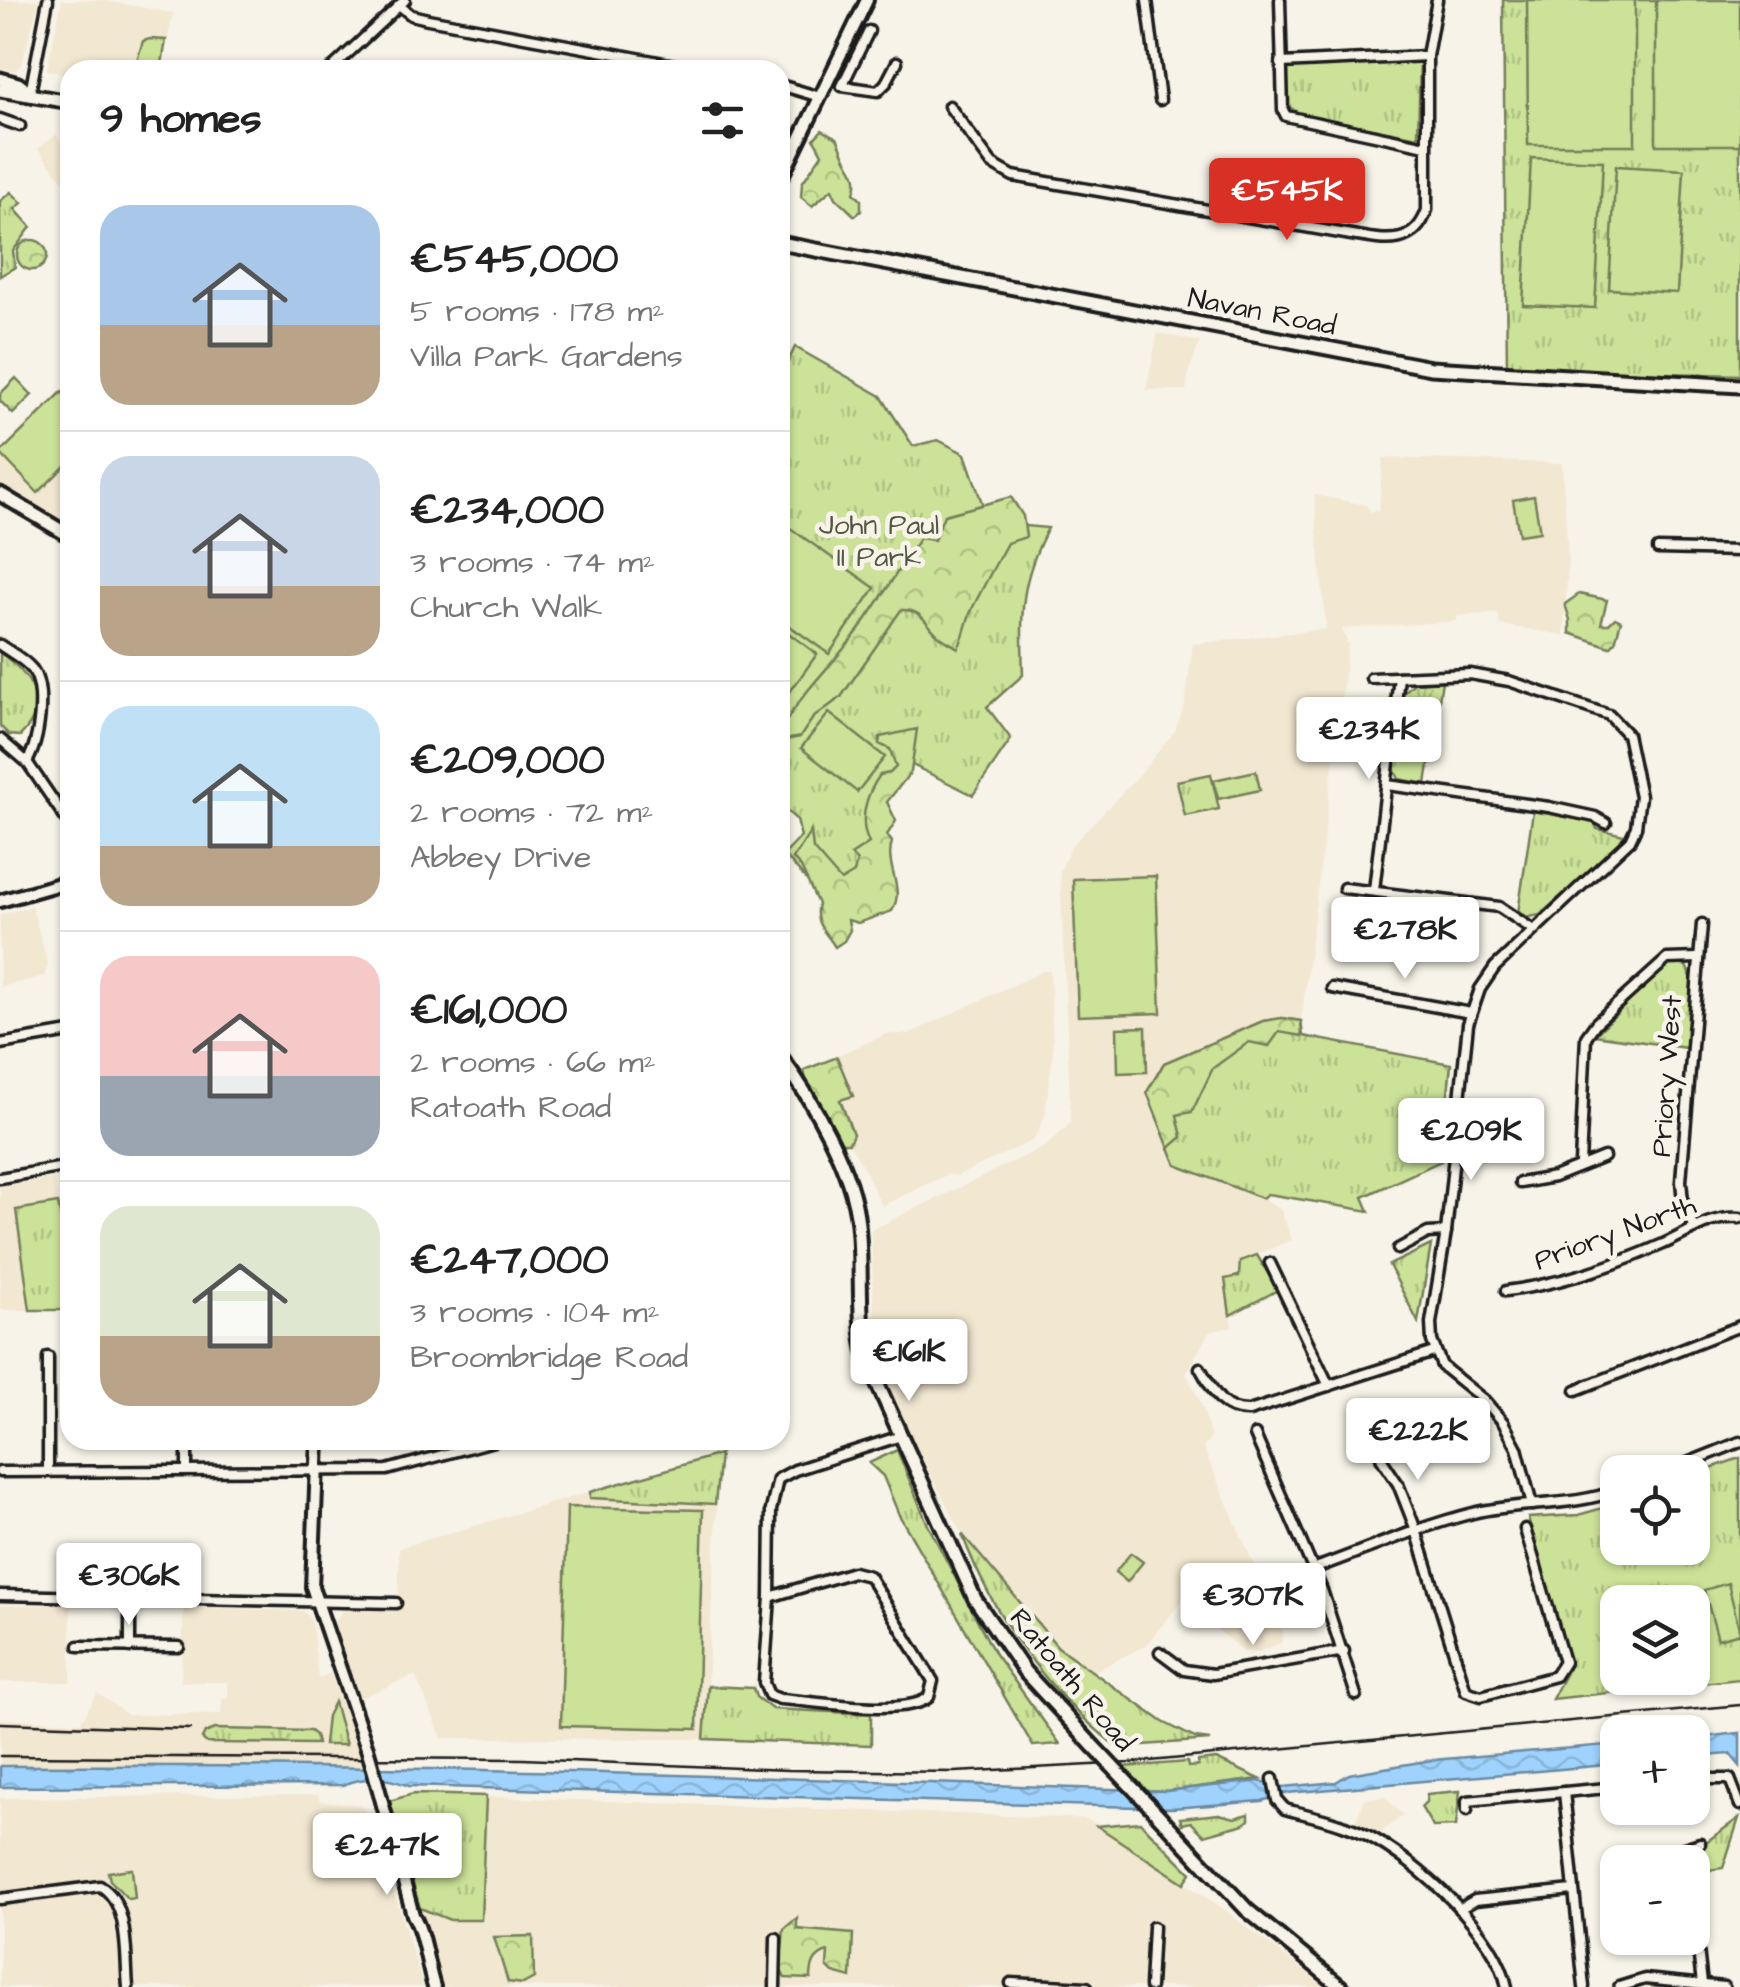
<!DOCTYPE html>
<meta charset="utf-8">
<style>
body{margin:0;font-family:"Architects Daughter",sans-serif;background:#f6f6f6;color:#222;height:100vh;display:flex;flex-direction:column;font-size:38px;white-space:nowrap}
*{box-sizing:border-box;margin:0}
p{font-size:32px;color:#767676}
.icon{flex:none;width:55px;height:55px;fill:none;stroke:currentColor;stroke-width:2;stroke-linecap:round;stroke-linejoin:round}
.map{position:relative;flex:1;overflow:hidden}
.drawer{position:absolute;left:60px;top:60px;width:730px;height:1390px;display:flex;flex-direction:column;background:#fff;border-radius:30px;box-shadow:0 2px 8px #0004}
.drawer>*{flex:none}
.fabs{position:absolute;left:1600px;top:1455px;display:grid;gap:20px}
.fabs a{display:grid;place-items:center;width:110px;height:110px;border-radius:20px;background:#fff;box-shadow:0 2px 8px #0004;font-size:50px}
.price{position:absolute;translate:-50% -85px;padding:0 22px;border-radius:10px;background:#fff;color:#222;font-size:32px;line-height:65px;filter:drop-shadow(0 2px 5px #0008)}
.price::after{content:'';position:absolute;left:50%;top:60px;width:30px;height:22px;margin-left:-15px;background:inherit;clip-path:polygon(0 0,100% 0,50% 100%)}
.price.active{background:#d93025;color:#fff}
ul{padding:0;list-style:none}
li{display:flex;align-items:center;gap:30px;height:250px;padding:0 40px}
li+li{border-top:2px solid #e0e0e0}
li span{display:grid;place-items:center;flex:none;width:280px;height:200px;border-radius:30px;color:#555}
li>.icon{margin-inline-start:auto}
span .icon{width:120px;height:120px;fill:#fffc;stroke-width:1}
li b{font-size:42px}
h2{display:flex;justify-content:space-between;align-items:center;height:120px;padding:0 40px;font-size:42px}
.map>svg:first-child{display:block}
.built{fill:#f2e7d1}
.grass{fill:url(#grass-tufts);stroke:#747f5a;stroke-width:2.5;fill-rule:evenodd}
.forest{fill:url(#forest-crowns);stroke:#747f5a;stroke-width:2.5}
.garden{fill:#cbe298;stroke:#747f5a;stroke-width:2.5}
.water{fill:url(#water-waves);stroke:#6b8aa3;stroke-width:2.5}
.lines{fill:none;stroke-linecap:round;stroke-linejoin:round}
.minor-casing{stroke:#1c1c1c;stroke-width:15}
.tertiary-casing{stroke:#1c1c1c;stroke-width:18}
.secondary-casing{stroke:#1c1c1c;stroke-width:19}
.minor{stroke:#f7f3e8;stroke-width:8}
.tertiary{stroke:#f7f3e8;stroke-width:10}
.secondary{stroke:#f7f3e8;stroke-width:11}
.tram{stroke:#1c1c1c;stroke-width:2.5}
.rail{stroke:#1c1c1c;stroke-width:2.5}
.tertiary-bridge-casing{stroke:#1c1c1c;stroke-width:18;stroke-linecap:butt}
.secondary-bridge-casing{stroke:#1c1c1c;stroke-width:19;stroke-linecap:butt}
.tertiary-bridge{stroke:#f7f3e8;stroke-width:10}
.secondary-bridge{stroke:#f7f3e8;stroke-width:11}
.labels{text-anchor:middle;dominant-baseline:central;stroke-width:9;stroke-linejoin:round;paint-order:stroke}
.street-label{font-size:28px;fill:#1c1c1c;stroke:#f7f3e8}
.park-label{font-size:28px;fill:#515741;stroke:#f7f3e8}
</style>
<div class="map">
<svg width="1740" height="1987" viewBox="0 0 1740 1987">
<defs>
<pattern id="grass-tufts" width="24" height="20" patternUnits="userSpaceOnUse" patternTransform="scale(2.5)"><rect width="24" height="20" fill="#cbe298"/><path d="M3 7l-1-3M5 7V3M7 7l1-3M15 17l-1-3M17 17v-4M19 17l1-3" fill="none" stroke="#aec182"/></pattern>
<pattern id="forest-crowns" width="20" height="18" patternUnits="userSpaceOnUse" patternTransform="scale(2.5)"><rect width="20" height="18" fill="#cbe298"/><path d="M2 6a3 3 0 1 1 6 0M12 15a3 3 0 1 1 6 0" fill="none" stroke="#aec182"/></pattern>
<pattern id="water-waves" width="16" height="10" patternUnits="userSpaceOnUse" patternTransform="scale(2.5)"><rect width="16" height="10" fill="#9fd3fd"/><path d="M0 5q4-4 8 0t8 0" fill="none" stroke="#88b5d8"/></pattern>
</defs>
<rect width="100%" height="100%" fill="#f7f3e8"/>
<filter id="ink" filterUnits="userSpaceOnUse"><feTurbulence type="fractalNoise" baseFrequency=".01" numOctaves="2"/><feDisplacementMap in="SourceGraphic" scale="20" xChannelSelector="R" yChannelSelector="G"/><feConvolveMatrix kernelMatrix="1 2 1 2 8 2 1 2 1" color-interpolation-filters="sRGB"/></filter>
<g filter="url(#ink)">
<g class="built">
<polygon points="0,0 39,0 22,63 15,71 0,68"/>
<polygon points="62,0 100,0 173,13 161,70 70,70 70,74 47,70"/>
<polygon points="56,135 70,153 70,189 38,149"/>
<polygon points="1158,333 1200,342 1189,371 1186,390 1146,390"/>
<polygon points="70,381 70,527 0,484 0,451"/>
<polygon points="1383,458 1562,463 1568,556 1564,635 1500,625 1498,613 1457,616 1457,621 1342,629 1348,644 1301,1021 1282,1018 1263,1021 1164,1063 1176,1165 1262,1198 1281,1210 1292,1240 1240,1261 1240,1276 1226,1280 1232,1327 1209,1332 1186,1374 1201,1403 1211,1437 1203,1447 1283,1633 1281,1643 1258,1652 1243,1651 1182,1601 1145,1646 1095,1671 1058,1647 962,1534 891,1398 875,1342 871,1230 1046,1146 1071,1123 1060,871 1071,846 1141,773 1175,731 1185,705 1193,644 1326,629 1314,495 1366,505 1371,512 1379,511"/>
<polygon points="32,906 48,965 44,976 0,987 0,915"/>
<polygon points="1043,971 1050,971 1053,1052 1045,1115 1034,1140 956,1176 948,1174 882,1206 865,1170 849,1143 841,1143 804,1070 887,1034 909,1034"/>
<polygon points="54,1178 62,1225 70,1224 70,1310 0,1310 0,1187"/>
<polygon points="720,1454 704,1739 442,1738 415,1675 360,1698 334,1622 343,1610 395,1611 399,1589 399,1548"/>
<rect x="0" y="1605" width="71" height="77"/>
<polygon points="184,1607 303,1611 312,1621 318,1679 330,1673 366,1768 0,1765 0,1719 81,1722 97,1693 128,1715 221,1714 222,1699 228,1698 228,1682 181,1682"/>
<polygon points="413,1794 1087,1819 1221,1907 1325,1987 442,1987 389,1801"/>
<polygon points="318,1795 320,1801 359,1805 372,1818 423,1987 0,1987 0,1798"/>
<polygon points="1385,1797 1403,1815 1378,1835 1355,1822 1365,1799"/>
</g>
<g class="grass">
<polygon points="1503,0 1740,0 1740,375 1507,369"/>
<polygon points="150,39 166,40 161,70 134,70 143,41"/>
<polygon points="1420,61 1418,137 1300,114 1288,106 1286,65"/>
<polygon points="11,192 22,203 15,209 31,227 13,251 15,267 0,276 0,201"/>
<path d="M795,347L881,396L913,446L938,440L965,454L989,523L1048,528C1019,583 1021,614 1023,675L987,707L1011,739L973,795L908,763L879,792L882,859L838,914L784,855L801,837L797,820L780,805V379Z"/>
<polygon points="16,378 32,395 13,414 0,401 0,394"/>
<path d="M0,653C29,673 53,704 20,736L9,735L0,726Z"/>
<polygon points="1442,681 1426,784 1399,779 1393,767 1402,694 1414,683"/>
<polygon points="1211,774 1219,809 1185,816 1177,781"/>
<polygon points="1533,811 1594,822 1597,829 1624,835 1619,844 1540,915 1528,917 1518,913"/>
<polygon points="1672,962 1686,966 1692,979 1686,1048 1595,1035 1666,965"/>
<polygon points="1282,1018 1301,1021 1303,1036 1451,1064 1441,1161 1363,1197 1369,1211 1274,1195 1267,1194 1262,1198 1176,1165 1147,1092 1164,1063 1263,1021"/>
<polygon points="58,1203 62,1225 70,1224 70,1310 30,1310 16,1210"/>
<polygon points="1431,1245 1418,1322 1389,1265"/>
<polygon points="1257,1255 1278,1290 1230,1315 1225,1279 1239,1276 1240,1261"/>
<polygon points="897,1450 928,1525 995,1654 1060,1744 1033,1746 899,1515 883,1476 869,1463"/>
<polygon points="720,1454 715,1504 590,1498 590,1492"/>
<path d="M1740,1458V1679L1552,1699L1570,1665L1528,1518L1578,1515L1617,1504L1618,1548H1692L1693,1474ZM1618,1602H1692V1678H1618Z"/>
<path d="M962,1534L1058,1647L1163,1722L1195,1738L1210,1740L1117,1747C1047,1692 993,1617 962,1534Z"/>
<polygon points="1131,1553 1143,1562 1127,1582 1115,1572"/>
<polygon points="708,1686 753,1688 756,1697 772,1709 871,1714 871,1745 704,1739"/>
<polygon points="334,1702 346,1745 324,1745 327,1716"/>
<polygon points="215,1729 310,1731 315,1735 317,1744 207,1743 202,1739 205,1733"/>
<polygon points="1216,1759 1260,1779 1166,1791 1144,1790 1123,1767 1187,1762 1188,1767 1198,1766 1198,1761"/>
<polygon points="1460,1791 1456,1826 1433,1827 1421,1807 1426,1802 1427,1794"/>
<polygon points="413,1794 486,1796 481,1920 450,1920 420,1908 389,1801"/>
<polygon points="1219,1814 1235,1818 1249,1814 1249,1820 1244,1824 1204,1835 1191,1822 1182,1824 1180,1818"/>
<polygon points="1739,1818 1723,1868 1703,1871 1703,1861 1694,1860 1693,1856 1702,1852 1702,1845"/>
<polygon points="132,1869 135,1898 128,1899 110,1880 108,1872"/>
</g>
<g class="forest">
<path d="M822,130L837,138C840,143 841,148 844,154C850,169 861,174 854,193L861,200V211L855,216L836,198L832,189L812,206L801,197L802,183L822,154L814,139Z"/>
<circle cx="32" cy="255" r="15"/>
<path d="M1011,497L1023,516L1026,537L1007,543C995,565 983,587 972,609C966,622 965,635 958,648C951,643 941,639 936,633C924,621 921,609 901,610L841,697L813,718L800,737L785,740L783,727C802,692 830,667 855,635C879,604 897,570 920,538L934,540L944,515Z"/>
<polygon points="1579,594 1607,600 1601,624 1609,624 1615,618 1621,621 1615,642 1610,647 1570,633 1570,620 1565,604"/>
<path d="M917,729L911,772L887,802L896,821L887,835L892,842C884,868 906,887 892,911L858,923L848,920L850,930L844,941L835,947C825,931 813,923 818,904L801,867L793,859L811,831L813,849L841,881L854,873L857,861L851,855L869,843C858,821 866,794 880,775L890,773L896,767L890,749L879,744L880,737Z"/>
<polygon points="1282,1018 1301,1021 1302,1036 1279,1032 1269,1046 1249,1042 1213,1068 1192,1112 1177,1115 1182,1137 1169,1148 1147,1092 1164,1063 1263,1021"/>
<polygon points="837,1057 853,1096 840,1100 853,1134 849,1143 841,1143 808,1089 804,1070"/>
<path d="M797,1918V1929L853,1934L851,1978L833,1973L827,1967L828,1952C814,1956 811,1966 811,1979L785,1978L780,1969L784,1929Z"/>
<polygon points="533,1936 534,1978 523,1984 508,1982 494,1937"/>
</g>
<g class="garden">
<polygon points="1527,0 1635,0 1635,145 1528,145"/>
<rect x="1656" y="0" width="84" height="145"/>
<polygon points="1531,158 1603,161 1595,308 1523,305"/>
<polygon points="1616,166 1684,170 1677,293 1609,289"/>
<polygon points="62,392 70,400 70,461 38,493 0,453"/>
<polygon points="1534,496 1540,532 1519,535 1513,500"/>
<polygon points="780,521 875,588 829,654 780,619"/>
<polygon points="780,627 817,654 780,706"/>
<polygon points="829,713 885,757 857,792 801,748"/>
<polygon points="1256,771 1260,790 1218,799 1214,780"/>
<polygon points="1156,876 1161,1013 1078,1016 1073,879"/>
<polygon points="1146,1027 1147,1072 1118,1073 1117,1028"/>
<polygon points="567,1507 703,1510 697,1729 561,1726"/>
<polygon points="1728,1583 1740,1633 1718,1639 1704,1590"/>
<polygon points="1140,1822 1191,1873 1184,1883 1097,1826"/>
</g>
<g class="water">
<polygon points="1740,1733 1740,1766 1730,1754 1693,1757 1693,1738"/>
<path d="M1618,1744L1617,1764L1287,1793L1262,1801L1172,1808L409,1786C383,1776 368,1776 342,1785L0,1787V1766C389,1763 777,1778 1166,1791L1259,1781L1283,1787L1336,1782L1349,1774L1432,1760Z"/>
</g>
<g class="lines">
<defs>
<g id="minor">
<polyline points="1147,0 1160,100"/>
<polyline points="1280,0 1283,110 1286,116 1426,146"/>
<polyline points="399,5 411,15 428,19 702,70"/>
<polyline points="869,31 842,86 878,91 886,83 897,62"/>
<polyline points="1281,63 1427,56"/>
<polyline points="330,70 405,0"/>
<polyline points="780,85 820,97"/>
<polyline points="30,93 48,0"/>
<path d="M949,106L992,164L1013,176L1357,236C1387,241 1415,246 1427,210V56L1437,0"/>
<polyline points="0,119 20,126"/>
<polyline points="1658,549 1740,551"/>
<path d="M0,645C10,652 24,659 32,669C47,689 39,742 27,762"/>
<polyline points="1371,678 1470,674 1509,681 1609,715 1627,734 1640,796 1636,827 1630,840 1495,967 1480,989 1468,1024 1446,1232 1431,1323 1432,1341 1442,1366 1484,1400 1503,1422 1517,1448 1532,1505"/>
<polyline points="0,739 27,762 70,825"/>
<polyline points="1387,785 1549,807 1595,817 1606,823"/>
<polyline points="1344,888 1499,907 1532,929"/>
<polyline points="1374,890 1399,677"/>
<polyline points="1332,988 1471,1013"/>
<polyline points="0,1044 70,1032"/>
<polyline points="1580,1164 1586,1037 1596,1023 1667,959 1698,958"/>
<polyline points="0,1178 70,1166"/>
<polyline points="1520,1183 1554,1177 1604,1157"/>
<polyline points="1695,1228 1683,1202 1681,1181 1702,924"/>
<polyline points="1398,1249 1428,1233 1446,1232"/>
<polyline points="1270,1263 1329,1386"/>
<path d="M1506,1291C1560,1284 1611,1267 1661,1245C1687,1234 1711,1215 1740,1218"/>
<polyline points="48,1357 48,1471"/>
<path d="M1200,1368C1213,1390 1221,1412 1249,1411L1434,1352"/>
<polyline points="1576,1390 1740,1326"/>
<polyline points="1255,1435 1322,1590 1356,1695"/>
<polyline points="187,1440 187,1470"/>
<polyline points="1379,1449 1382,1460 1398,1484 1416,1530 1466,1691 1481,1696 1555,1676 1564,1662 1525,1529"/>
<polyline points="0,1472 387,1470 497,1440"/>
<polyline points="1665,1472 1740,1442"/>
<path d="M1313,1569C1366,1550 1418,1527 1473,1513C1522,1501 1570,1508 1618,1490"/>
<polyline points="0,1595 396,1603"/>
<path d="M770,1597L853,1572L869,1576L933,1681L929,1697C906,1717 813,1701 780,1699L769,1695L764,1683L770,1597L771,1510L778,1479L795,1470L901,1436"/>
<polyline points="79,1646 179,1647"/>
<polyline points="130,1647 130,1597"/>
<polyline points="1160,1652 1184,1670 1213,1674 1344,1651"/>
<path d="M1273,1779L1277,1800L1285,1809C1312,1816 1343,1823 1367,1835C1416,1861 1496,1931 1507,1987"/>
<polyline points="1692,1779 1730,1779 1740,1805"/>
<polyline points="1564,1792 1584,1987"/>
<polyline points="1467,1810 1467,1801 1618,1787"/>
<polyline points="1641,1862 1700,1843"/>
<polyline points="1692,1897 1702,1984"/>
<path d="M0,1899L100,1886C130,1902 125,1957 128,1987"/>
<polyline points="1459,1909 1475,1900 1573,1890"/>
<polyline points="1011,1983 1087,1987"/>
<polyline points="775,1987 776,1938"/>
<polyline points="1150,1987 1153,1927"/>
<polyline points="1619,1987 1645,1979 1724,1987"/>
</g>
<g id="tertiary">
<polyline points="780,180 867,0"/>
<polyline points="0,901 70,881"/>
<polyline points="318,1440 312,1587 367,1748"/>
<path d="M372,1765L413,1915C424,1933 427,1965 434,1987"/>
</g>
<g id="secondary">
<polyline points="0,79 18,84 30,93"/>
<polyline points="0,90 70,102"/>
<polyline points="780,243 1431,368 1740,386"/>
<polyline points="0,494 70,536"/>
<path d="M780,1056C812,1099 853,1170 858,1224C863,1270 856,1317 868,1363L975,1599L1025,1672L1093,1746"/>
<polyline points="1148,1804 1247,1910 1341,1987"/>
</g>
</defs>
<use href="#minor" class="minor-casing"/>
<use href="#tertiary" class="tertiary-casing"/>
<use href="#secondary" class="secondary-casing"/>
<use href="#minor" class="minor"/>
<use href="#tertiary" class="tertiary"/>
<use href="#secondary" class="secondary"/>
<polyline class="tram" points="0,1723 190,1729"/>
<polyline class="rail" points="0,1756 523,1759 788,1770 954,1772 1129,1763 1740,1705"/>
<defs>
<polyline id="tertiary-bridge" points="367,1748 372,1765"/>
<polyline id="secondary-bridge" points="1093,1746 1148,1804"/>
</defs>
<use href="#tertiary-bridge" class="tertiary-bridge-casing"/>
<use href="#secondary-bridge" class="secondary-bridge-casing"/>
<use href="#tertiary-bridge" class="tertiary-bridge"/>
<use href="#secondary-bridge" class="secondary-bridge"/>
</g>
</g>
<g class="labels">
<g class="street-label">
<text transform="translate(1262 312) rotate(11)">Navan Road</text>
<text transform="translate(1667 1076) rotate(-86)">Priory West</text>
<text transform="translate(1615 1233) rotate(-20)">Priory North</text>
<text transform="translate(1072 1680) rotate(50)">Ratoath Road</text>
</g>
<g class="park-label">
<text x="879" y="525">John Paul<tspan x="879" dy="32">II Park</tspan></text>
</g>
</g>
</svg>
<div class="fabs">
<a><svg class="icon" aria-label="locate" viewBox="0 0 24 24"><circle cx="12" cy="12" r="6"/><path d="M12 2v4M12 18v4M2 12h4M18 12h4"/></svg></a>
<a><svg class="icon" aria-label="layers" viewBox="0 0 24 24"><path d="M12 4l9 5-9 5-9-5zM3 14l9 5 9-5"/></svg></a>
<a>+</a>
<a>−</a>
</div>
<b class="price active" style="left:1287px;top:243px">€545K</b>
<b class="price" style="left:1369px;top:782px">€234K</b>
<b class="price" style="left:1405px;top:982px">€278K</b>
<b class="price" style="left:1471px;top:1183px">€209K</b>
<b class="price" style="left:909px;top:1404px">€161K</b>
<b class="price" style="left:1418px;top:1483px">€222K</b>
<b class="price" style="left:129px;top:1628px">€306K</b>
<b class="price" style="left:1253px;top:1648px">€307K</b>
<b class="price" style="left:387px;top:1898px">€247K</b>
<section class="drawer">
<h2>9 homes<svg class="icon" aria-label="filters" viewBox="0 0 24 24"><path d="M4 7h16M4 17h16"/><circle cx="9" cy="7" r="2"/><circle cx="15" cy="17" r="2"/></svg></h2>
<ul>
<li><span style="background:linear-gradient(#a9c7e8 60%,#b9a48a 0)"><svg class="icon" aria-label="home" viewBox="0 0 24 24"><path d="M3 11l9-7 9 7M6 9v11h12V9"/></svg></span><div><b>€545,000</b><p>5 rooms · 178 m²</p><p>Villa Park Gardens</p></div></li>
<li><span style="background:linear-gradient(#c9d6e8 65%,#b9a48a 0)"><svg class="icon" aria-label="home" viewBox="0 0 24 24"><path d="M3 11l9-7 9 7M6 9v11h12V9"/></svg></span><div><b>€234,000</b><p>3 rooms · 74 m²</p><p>Church Walk</p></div></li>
<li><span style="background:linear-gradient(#bfe0f5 70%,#b9a48a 0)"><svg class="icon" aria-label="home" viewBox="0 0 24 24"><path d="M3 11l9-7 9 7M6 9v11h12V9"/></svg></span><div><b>€209,000</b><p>2 rooms · 72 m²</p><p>Abbey Drive</p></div></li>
<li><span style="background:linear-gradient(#f6c9c9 60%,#9aa5b1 0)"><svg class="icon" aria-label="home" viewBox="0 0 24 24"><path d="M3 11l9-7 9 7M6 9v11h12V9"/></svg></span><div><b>€161,000</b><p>2 rooms · 66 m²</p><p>Ratoath Road</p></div></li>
<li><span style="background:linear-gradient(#dfe7d0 65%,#b9a48a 0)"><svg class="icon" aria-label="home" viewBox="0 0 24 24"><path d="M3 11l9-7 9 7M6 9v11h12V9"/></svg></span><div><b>€247,000</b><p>3 rooms · 104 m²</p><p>Broombridge Road</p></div></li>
</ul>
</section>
</div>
